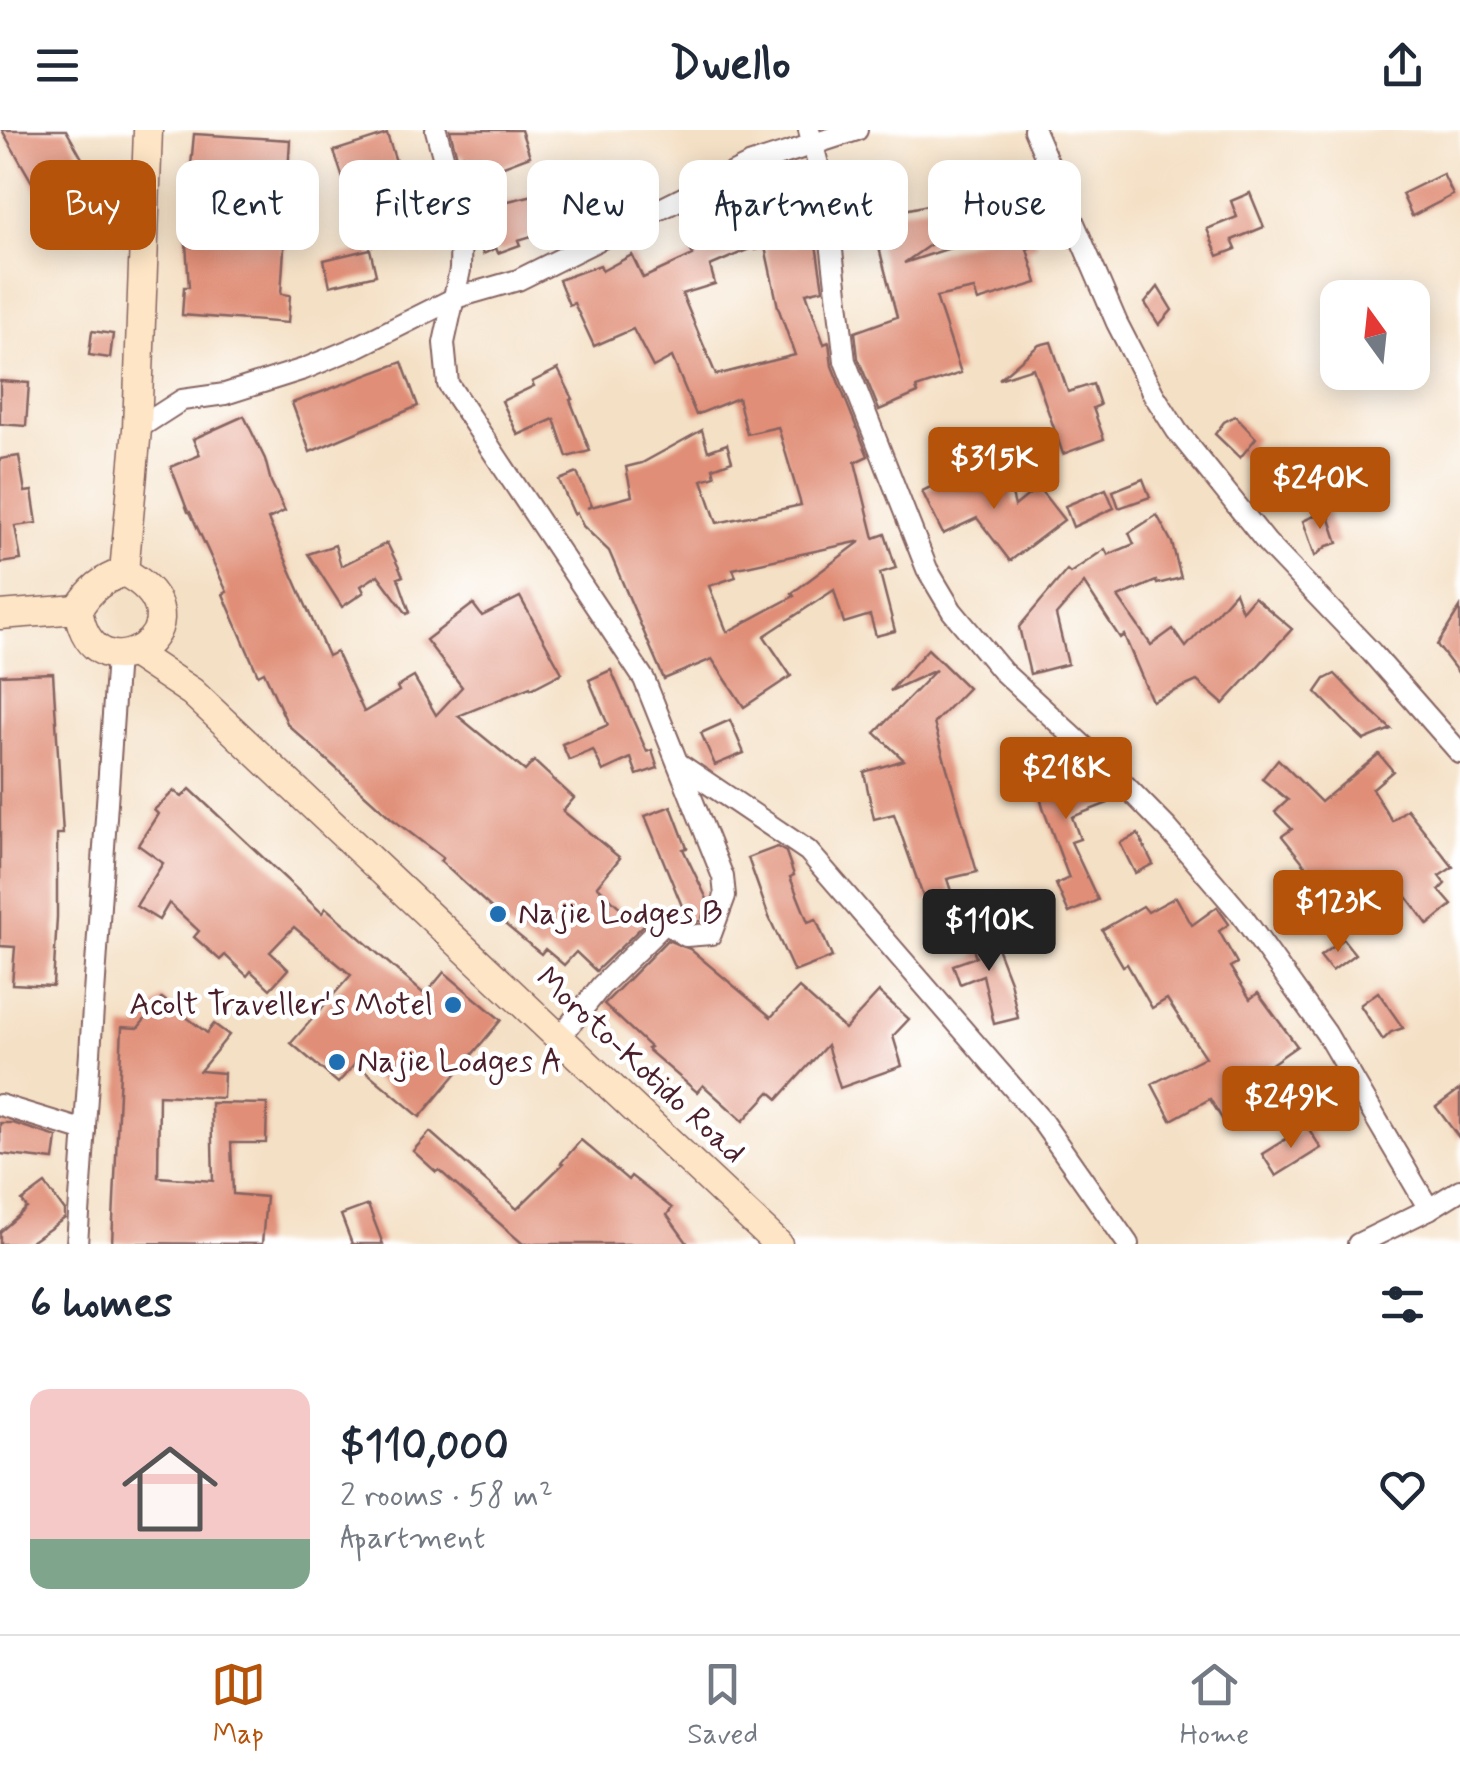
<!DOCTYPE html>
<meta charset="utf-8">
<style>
body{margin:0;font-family:Mynerve,sans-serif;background:#f6f6f7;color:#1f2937;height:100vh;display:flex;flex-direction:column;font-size:38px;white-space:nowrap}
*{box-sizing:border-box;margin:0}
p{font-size:32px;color:#747a83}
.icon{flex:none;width:55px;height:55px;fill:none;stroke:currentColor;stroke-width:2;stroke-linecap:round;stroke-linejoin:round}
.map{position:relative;height:1114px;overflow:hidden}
.panel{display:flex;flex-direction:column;background:#fff;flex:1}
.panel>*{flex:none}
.banner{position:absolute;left:30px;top:30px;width:1400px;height:90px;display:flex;gap:20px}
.needle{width:65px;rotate:345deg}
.fabs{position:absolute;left:1320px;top:150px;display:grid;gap:20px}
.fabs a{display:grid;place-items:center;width:110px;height:110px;border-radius:20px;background:#fff;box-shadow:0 5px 25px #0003;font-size:50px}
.price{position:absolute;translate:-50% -85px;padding:0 22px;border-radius:10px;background:#b45309;color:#fff;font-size:32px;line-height:65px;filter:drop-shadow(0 2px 5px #0008)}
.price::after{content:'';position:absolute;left:50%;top:60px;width:30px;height:22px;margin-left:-15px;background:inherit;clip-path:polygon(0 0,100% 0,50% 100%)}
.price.on{background:#222;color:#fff}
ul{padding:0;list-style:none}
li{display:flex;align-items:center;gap:30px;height:250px;padding:0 30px}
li+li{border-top:2px solid #e0e1e3}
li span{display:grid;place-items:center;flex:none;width:280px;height:200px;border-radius:20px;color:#555}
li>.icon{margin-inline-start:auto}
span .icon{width:120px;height:120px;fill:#fffc;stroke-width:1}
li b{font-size:42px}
h2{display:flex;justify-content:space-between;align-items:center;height:120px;padding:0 30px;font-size:42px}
.tag{padding:0 35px;border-radius:20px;background:#fff;box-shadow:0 5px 25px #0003;font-size:35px;line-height:90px}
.tag.on{background:#b45309;color:#fff}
header{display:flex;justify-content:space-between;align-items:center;height:130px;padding:0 30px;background:#fff;font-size:45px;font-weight:800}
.dock{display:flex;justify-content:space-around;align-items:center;height:140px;border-top:2px solid #e0e1e3;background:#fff;font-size:28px;color:#747a83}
.dock a{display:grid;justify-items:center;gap:5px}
.dock .on{color:#b45309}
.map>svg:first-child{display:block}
.building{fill:#e08e77;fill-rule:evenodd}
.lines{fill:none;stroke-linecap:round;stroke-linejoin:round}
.street-casing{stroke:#866361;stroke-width:24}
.secondary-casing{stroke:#866361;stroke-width:31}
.street{stroke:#fff;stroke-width:20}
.secondary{stroke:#fde5c5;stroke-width:28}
.poi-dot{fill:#1f6fb2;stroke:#fff;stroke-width:4}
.labels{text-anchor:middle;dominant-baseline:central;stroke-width:9;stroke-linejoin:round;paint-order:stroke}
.poi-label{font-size:32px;fill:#4a1f2b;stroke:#fff;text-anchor:start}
.street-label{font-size:32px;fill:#4a1f2b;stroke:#fff}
</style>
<header><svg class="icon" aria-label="menu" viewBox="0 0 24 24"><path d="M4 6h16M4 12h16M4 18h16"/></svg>Dwello<svg class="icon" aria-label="share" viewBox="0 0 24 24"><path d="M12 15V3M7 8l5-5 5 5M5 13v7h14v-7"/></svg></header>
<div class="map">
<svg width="1460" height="1114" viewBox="0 0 1460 1114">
<rect width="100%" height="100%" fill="#fff"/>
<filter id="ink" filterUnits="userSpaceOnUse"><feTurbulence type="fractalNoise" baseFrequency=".01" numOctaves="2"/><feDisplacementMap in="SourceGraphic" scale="20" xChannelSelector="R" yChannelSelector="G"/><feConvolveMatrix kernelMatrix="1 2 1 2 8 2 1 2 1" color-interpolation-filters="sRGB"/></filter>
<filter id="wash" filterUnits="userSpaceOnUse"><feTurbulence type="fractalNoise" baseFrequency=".0048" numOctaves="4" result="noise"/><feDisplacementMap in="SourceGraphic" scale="40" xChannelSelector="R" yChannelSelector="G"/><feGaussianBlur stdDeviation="2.25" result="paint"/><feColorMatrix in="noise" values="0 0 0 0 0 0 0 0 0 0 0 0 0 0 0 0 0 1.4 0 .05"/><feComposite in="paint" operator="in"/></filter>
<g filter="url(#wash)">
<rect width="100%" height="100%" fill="#f4e0c5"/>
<g id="blocks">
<g class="building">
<polygon points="2,0 66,0 92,46 44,73"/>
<polygon points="450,0 521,0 530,26 493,40 504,72 542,63 547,81 537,83 542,103 518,110 520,115 498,123 496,118 483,124 475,102 470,73 479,70 462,25 457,27"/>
<polygon points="194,4 290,10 287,62 294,63 292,105 285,104 281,164 290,165 288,193 182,185 184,157 189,157 185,99"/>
<polygon points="387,4 403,53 396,56 409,106 373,116 360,67 350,70 334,21"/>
<polygon points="1443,44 1453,65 1412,86 1402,64"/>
<path d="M768,46L790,116L815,108L823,159L806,163L824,214L829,212L832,236L868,326L855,332L874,408L885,404L896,438L880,443L895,501L876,506L870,485L844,493L834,460L764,506L791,546L744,577L712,529L664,549L609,421L583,396L577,383L574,384L559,350L577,343L592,376L587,378L632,366L626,337L642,333L702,300L708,321L727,314L732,331L713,338L715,346L702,350L717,393L801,375L778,297L747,304L738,268L696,285L672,227L653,237L633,199L594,216L574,173L569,175L559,150L600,135L602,141L632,125L643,148L693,125L689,117L746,92L735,57ZM754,117L755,120L765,117L778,177L795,225L716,245L682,164L715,154L710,136ZM861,411L792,463L794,466L727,502L709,456L736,447L733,439Z"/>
<polygon points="884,58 891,83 937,73 947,103 904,133 1030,92 1037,115 1027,119 1037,153 978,171 974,159 936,167 961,243 916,258 918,263 879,280 858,228 855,202 897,187 871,87 863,91 855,72"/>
<polygon points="1250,63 1264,97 1232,110 1236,119 1218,126 1207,99 1237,87 1231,71"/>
<polygon points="370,119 376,145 330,156 324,130"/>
<polygon points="1158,157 1172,180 1159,195 1145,173"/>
<polygon points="92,201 113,204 110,228 89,225"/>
<polygon points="1051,212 1068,262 1093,254 1100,275 1093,278 1104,309 1063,324 1033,238 999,249 1039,215"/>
<polygon points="402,232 418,276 310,322 292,273"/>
<polygon points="558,239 573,269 570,270 590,321 567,327 554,289 518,305 502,271 534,256 532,252"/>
<polygon points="0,251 29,253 26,296 0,294"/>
<polygon points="244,286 265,329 271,352 285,381 268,389 328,526 336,522 364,582 399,561 397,557 414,547 436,585 462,557 426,510 473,474 482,486 520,467 562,543 531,559 530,557 458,586 525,641 534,631 574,668 563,681 620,728 597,756 631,788 636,782 647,792 596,841 576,822 564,835 545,819 541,824 495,786 497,783 440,731 443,728 391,688 288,595 264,542 258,545 223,464 227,462 190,382 188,382 171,337 200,325 193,309"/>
<polygon points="1235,286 1256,308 1240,328 1215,304 1224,292"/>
<polygon points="19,326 25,362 32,361 37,393 15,396 21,430 0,433 0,329"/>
<polygon points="956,345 961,356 1007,345 1015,376 1038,357 1064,390 1010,431 977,388 943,404 922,361"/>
<polygon points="1143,349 1150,367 1119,378 1113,361"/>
<polygon points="1106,359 1114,378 1073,397 1065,376"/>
<polygon points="1327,380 1338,413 1327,416 1315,426 1303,391"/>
<polygon points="1157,385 1172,413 1181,448 1157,454 1156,451 1118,467 1151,515 1173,499 1186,517 1235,462 1242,481 1254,467 1292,499 1223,574 1197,551 1152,571 1124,505 1120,508 1084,453 1056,485 1068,534 1030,544 1019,497 1067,440 1070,443 1105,419 1108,425 1134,414 1129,403"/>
<polygon points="387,413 403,446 398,448 410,482 407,484 378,445 361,456 364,462 342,477 308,424 335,415 341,436"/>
<polygon points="1460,478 1460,545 1437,515"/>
<polygon points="928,519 968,558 934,593 977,742 947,749 952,764 925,772 894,684 874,689 864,642 904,630 875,603 936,540 890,561"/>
<polygon points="611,540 647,622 652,620 658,638 637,645 631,628 603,641 593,620 569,630 562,614 608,595 589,550"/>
<polygon points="53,543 63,704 57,704 57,787 53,856 12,854 15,817 0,816 0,545"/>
<polygon points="1335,544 1365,575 1391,599 1364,610 1346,593 1316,562 1325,549"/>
<polygon points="730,590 744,623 715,635 701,603"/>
<polygon points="1059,616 1074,666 1102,656 1108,673 1072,687 1080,709 1071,712 1098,770 1069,783 1056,754 1069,748 1043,678 1029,626"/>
<polygon points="1379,624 1393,641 1372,659 1392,691 1407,679 1453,737 1439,746 1445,754 1439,760 1452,775 1428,795 1392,747 1316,800 1288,764 1313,745 1282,706 1292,699 1275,682 1288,670 1262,649 1278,629 1321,672"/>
<polygon points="190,659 322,783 326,778 425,865 444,842 501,890 420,987 356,933 338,953 291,913 351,845 294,797 270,822 288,839 270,859 251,841 247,846 225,825 220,830 194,807 199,801 169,773 159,790 136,776 163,733 138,715 158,684 154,680 174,661 182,667"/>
<polygon points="671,676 687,718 683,719 708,771 701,791 689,792 675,783 682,776 645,686"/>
<polygon points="1138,704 1153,734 1135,743 1120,713"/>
<polygon points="777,717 786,722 794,745 790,747 808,792 816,789 832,827 794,842 769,787 748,728"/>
<polygon points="1176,767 1192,795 1217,777 1229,794 1219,801 1237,833 1230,837 1250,869 1258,863 1297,916 1270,935 1283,955 1224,992 1210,969 1171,990 1152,954 1205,927 1167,869 1152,878 1127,834 1123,836 1102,800 1143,776 1148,782"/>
<polygon points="988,794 1010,851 1018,888 994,894 983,845 960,854 953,835 976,827 967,801"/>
<polygon points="1343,809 1355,824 1332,841 1320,826"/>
<polygon points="667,810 690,819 771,887 799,858 845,899 879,862 909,889 893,906 902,936 840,958 827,915 778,969 770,962 743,991 703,955 697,962 647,919 650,917 604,874"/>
<polygon points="1378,862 1403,898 1391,902 1383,910 1360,875"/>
<polygon points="162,868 207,903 214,894 229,905 200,941 224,943 223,968 159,965 158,1047 213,1051 211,973 267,974 266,1013 231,1013 233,1064 266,1067 262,1114 112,1113 122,897 138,898"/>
<polygon points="1460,959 1460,1009 1436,977"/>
<polygon points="0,993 13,993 57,1007 54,1030 0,1024"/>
<polygon points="1307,996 1321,1018 1276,1046 1262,1024"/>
<polygon points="430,1002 517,1079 563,1034 561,1033 581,1010 628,1050 631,1046 672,1078 667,1085 688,1114 523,1114 439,1040 436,1042 413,1021"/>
<polygon points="45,1054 65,1081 65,1088 28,1114 0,1114 0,1102 27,1078 22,1071"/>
<polygon points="368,1075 383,1114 352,1114 341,1085"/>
</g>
</g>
</g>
<g filter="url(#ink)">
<use href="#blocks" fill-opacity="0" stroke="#866361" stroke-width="2.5"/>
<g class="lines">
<defs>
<g id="street">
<polyline points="436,0 461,94 460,140 444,213 448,254 644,549 723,747 725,766 711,804 686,806 665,793 601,856 560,907"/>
<polyline points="809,0 825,61 845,231 927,439 952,481 1002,541 1113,643 1168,699 1240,783 1326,903 1429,1079"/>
<polyline points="1034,0 1117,193 1154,265 1177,301 1267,413 1372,523 1460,623"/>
<polyline points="137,299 182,270 225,264 304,239 359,216 455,168 518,150 749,35 857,0"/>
<polyline points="678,633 808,721 1041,990 1128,1114"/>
<polyline points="0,975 85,1001"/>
<polyline points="77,1114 117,526"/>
<polyline points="1358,1114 1429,1079 1460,1060"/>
</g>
<g id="secondary">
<polyline points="124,442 137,299 148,0"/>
<path d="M124,442C221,493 93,579 78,479C91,459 101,450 124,442Z"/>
<polyline points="0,485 78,479"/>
<polyline points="135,524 192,562 778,1114"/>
</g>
</defs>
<use href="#street" class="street-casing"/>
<use href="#secondary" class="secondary-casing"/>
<use href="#street" class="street"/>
<use href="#secondary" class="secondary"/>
</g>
</g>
<g class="poi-dot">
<circle cx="498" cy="784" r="10"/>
<circle cx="453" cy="875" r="10"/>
<circle cx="337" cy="932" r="10"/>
</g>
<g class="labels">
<g class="poi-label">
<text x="518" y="784">Najie Lodges B</text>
<text x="433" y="875" text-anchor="end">Acolt Traveller's Motel</text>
<text x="357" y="932">Najie Lodges A</text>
</g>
<g class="street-label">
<text transform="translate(640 936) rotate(43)">Moroto-Kotido Road</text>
</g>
</g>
</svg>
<div class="fabs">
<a><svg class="needle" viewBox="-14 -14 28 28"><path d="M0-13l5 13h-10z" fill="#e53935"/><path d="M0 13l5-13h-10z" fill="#747a83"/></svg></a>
</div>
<b class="price" style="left:994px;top:382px">$315K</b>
<b class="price" style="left:1320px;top:402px">$240K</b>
<b class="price" style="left:1066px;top:692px">$218K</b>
<b class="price" style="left:1338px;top:825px">$123K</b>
<b class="price on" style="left:989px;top:844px">$110K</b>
<b class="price" style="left:1291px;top:1021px">$249K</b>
<div class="banner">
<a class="tag on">Buy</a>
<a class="tag">Rent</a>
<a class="tag">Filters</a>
<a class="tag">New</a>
<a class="tag">Apartment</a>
<a class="tag">House</a>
</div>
</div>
<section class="panel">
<h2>6 homes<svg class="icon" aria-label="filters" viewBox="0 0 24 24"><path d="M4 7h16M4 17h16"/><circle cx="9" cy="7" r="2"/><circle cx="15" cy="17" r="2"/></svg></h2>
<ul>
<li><span style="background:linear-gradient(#f6c9c9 75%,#7fa58c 0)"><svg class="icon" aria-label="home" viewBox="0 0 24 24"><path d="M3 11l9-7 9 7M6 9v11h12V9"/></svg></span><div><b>$110,000</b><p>2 rooms · 58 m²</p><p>Apartment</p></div><svg class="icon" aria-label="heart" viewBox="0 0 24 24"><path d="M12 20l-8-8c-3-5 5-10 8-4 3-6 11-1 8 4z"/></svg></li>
</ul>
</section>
<nav class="dock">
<a class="on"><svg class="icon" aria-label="map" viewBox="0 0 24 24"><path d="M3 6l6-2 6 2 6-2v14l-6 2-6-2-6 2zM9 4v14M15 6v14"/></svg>Map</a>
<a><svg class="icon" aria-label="saved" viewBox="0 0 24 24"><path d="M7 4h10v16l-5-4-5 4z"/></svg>Saved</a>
<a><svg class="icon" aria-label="home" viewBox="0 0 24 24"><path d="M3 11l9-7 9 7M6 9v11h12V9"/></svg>Home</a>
</nav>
